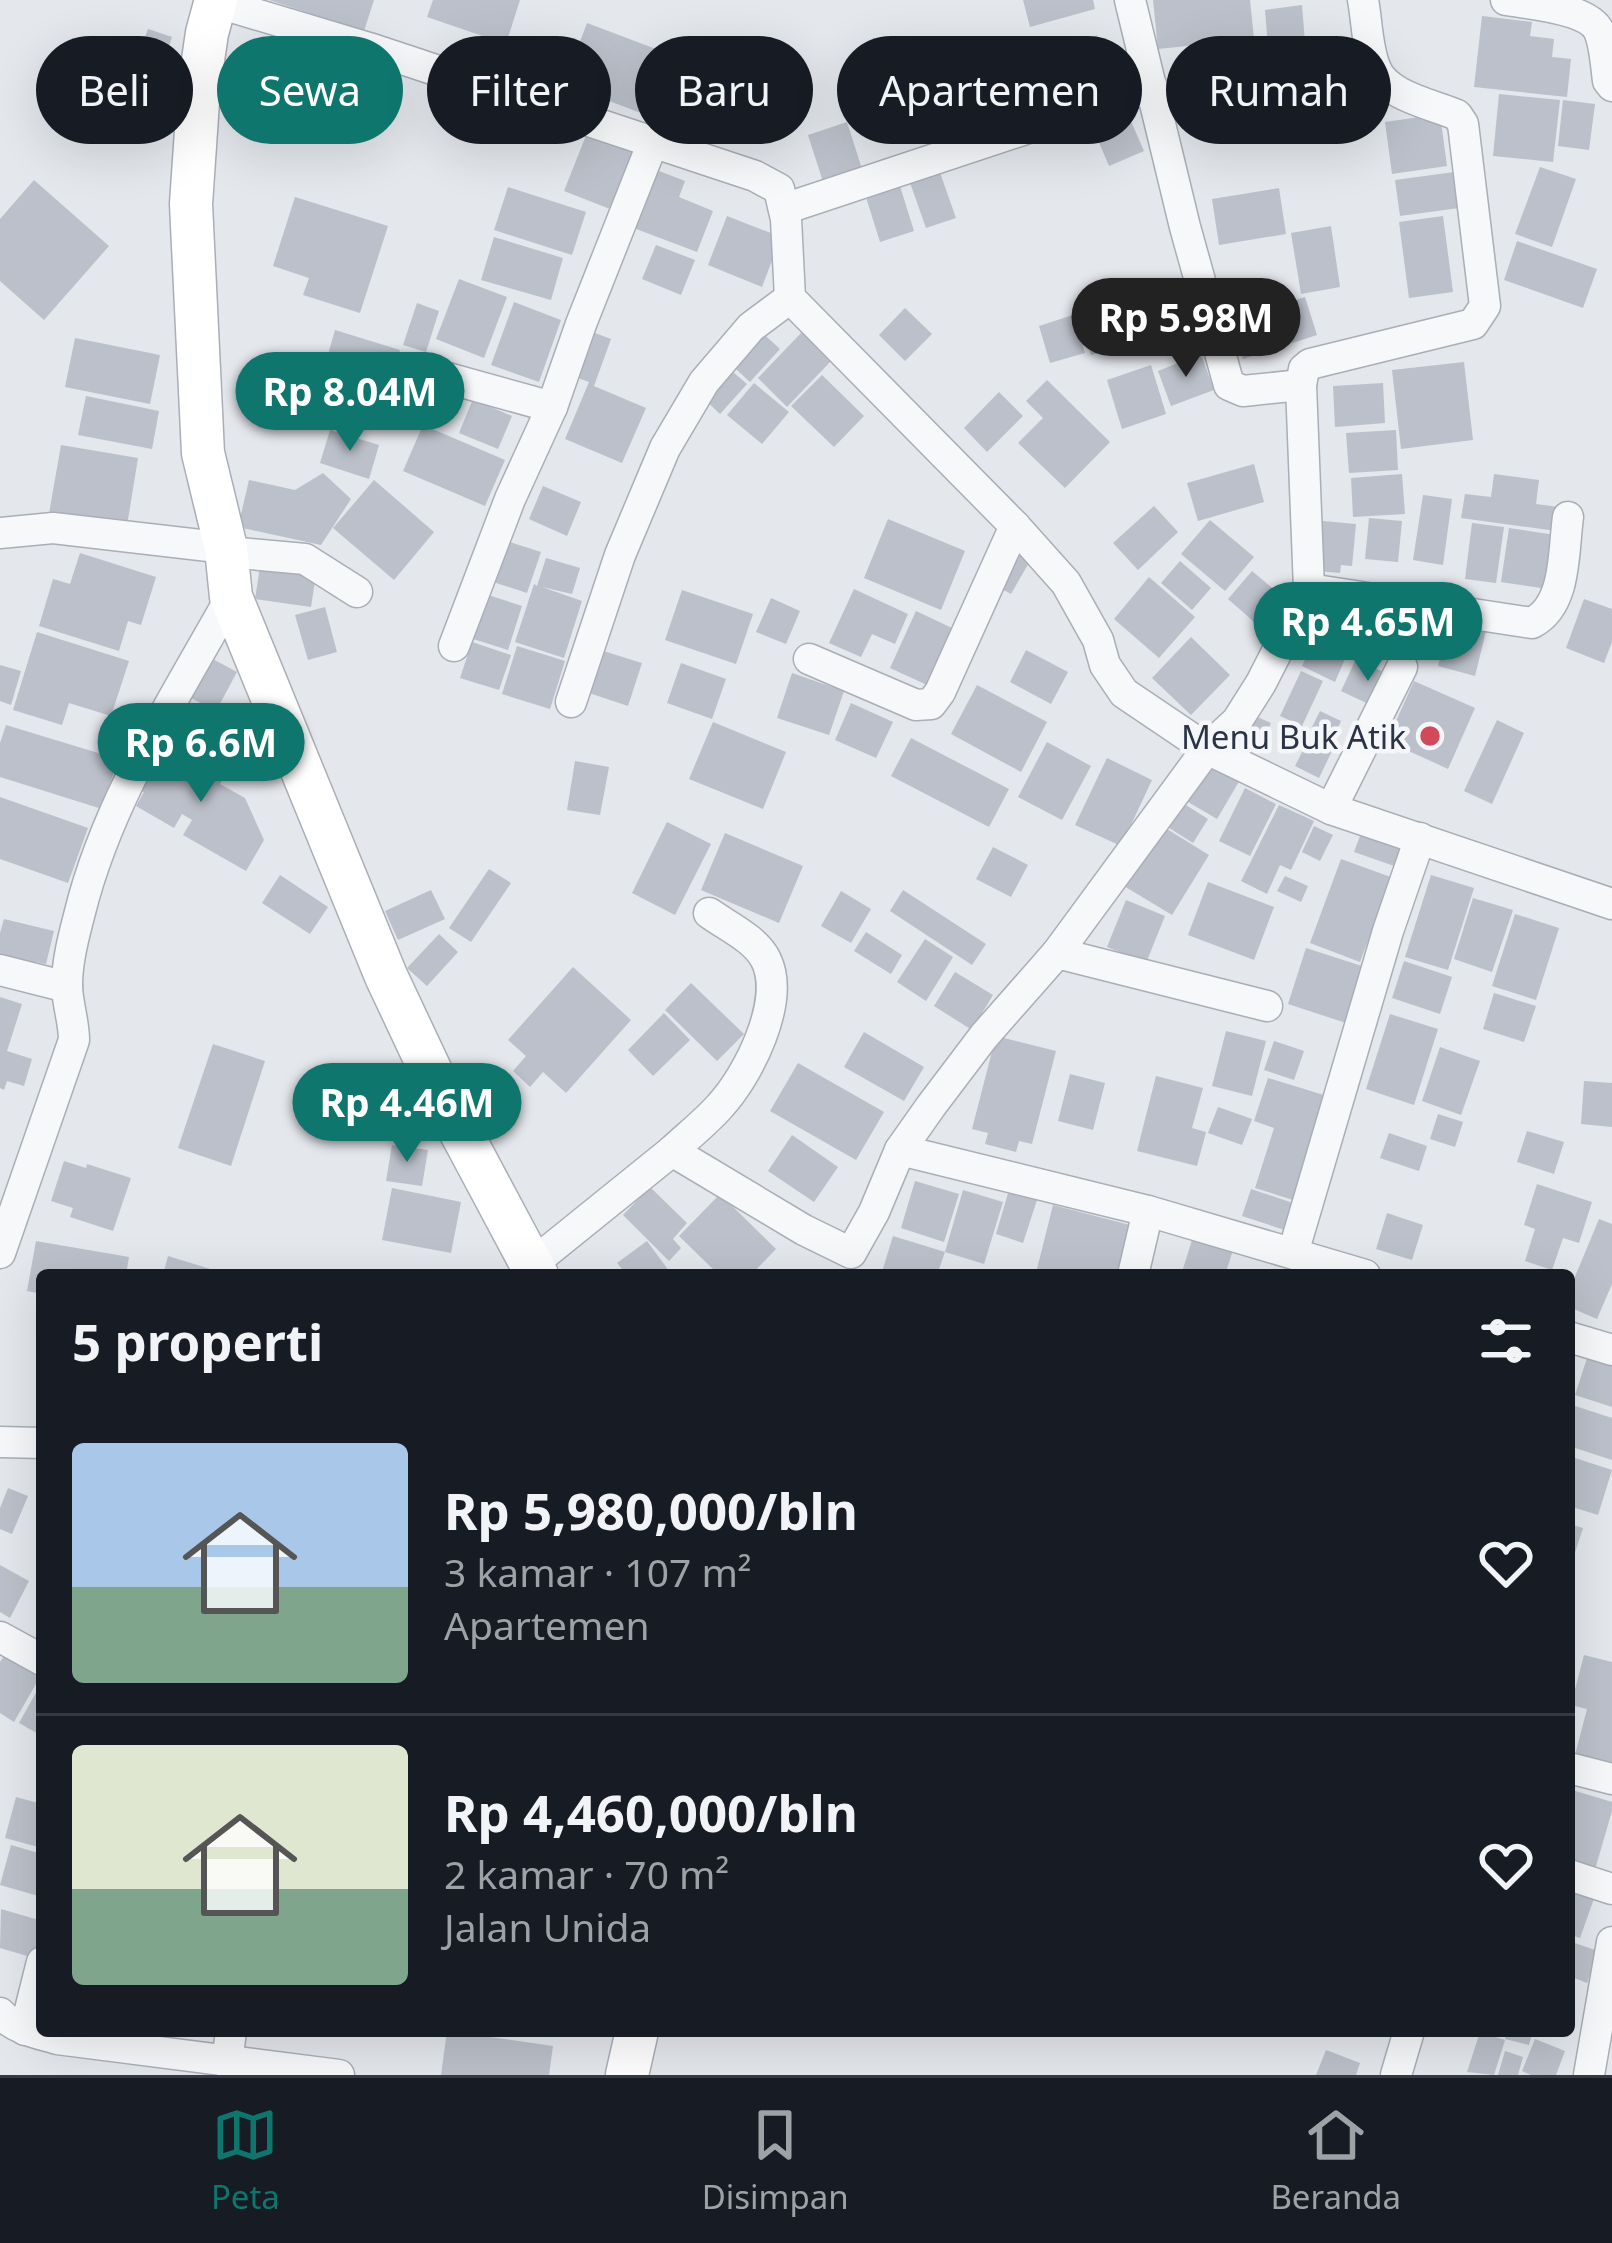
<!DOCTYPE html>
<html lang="id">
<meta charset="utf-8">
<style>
body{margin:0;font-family:"Noto Sans",sans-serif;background:#20242c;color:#f1f3f6;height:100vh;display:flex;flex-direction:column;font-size:45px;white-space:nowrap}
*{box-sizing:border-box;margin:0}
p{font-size:39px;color:#9ea1a6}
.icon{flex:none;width:66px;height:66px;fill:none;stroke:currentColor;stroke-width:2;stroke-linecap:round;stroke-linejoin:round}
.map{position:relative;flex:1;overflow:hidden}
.sheet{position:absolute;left:36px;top:1269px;width:1539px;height:768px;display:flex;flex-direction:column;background:#171b24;border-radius:12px;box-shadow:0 12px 48px #0002}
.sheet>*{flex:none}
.hud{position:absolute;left:36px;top:36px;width:1542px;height:108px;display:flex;gap:24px}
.price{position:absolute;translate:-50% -102px;padding:0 27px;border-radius:42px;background:#0f766e;color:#fff;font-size:39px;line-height:78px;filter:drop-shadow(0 3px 6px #0008)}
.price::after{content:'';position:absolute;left:50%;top:72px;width:36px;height:27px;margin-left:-18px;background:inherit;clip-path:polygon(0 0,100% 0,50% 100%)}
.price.on{background:#222;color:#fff}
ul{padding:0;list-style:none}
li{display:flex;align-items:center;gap:36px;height:300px;padding:0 36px}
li+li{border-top:3px solid #363941}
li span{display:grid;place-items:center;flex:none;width:336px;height:240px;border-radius:12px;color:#555}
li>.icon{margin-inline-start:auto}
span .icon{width:144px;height:144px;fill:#fffc;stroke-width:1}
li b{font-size:51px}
h2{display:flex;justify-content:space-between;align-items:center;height:144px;padding:0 36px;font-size:51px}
.tag{padding:0 42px;border-radius:54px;background:#171b24;box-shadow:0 12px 48px #0002;font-size:42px;line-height:108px}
.tag.on{background:#0f766e;color:#fff}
.tab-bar{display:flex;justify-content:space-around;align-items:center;height:168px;border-top:3px solid #363941;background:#171b24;font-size:33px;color:#9ea1a6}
.tab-bar a{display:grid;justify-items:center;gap:6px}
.tab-bar .on{color:#0f766e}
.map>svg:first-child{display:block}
.building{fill:#bbc0ca}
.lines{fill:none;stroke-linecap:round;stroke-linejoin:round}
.street-casing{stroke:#a9aeb7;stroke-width:33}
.secondary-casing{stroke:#a9aeb7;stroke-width:45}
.street{stroke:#f7f8fa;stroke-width:30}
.secondary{stroke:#fff;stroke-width:42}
.poi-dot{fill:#d1495b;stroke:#f4f6f9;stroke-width:4.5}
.labels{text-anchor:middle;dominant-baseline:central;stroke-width:9;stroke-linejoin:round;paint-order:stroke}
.poi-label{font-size:33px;fill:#2b3445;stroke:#f4f6f9;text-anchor:end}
</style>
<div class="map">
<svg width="1612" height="2075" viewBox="0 0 1612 2075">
<rect width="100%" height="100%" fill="#e4e7ec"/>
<g class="building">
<polygon points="269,0 374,0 364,31"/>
<polygon points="433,0 520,0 506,44 427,17"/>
<polygon points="1023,0 1093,0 1095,9 1030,27"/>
<polygon points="1153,0 1250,0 1254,39 1158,49"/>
<polygon points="1302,5 1305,43 1268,47 1265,10"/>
<polygon points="1482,16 1532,22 1530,36 1554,39 1552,57 1571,59 1567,97 1474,87"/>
<polygon points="587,23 664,52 641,113 564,84"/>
<polygon points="148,29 172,37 163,65 138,57"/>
<polygon points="1097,35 1116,78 1082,93 1074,74 1055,81 1066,106 1035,120 1015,72"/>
<polygon points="1306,44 1309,65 1270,71 1267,51"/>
<polygon points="996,77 1011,123 981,134 965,87"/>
<polygon points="941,93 960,144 932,155 913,103"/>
<polygon points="1499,94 1560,100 1553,162 1493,156"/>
<polygon points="1563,100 1595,104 1589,150 1558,146"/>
<polygon points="1126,110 1144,151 1109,166 1092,126"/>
<polygon points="1440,114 1447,166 1392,174 1385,122"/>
<polygon points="847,122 862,169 823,182 808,135"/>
<polygon points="587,133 638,153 615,211 564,191"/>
<polygon points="938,167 956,218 926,228 908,177"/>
<polygon points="1540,167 1576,179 1552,247 1515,234"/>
<polygon points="654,169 685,181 679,197 713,211 697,252 631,227"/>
<polygon points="1454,172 1459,208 1400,216 1395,180"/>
<polygon points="34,180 109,246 44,320 0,281 0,219"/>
<polygon points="899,183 914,231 880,242 865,194"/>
<polygon points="508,187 586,212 572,255 494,230"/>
<polygon points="1279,188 1286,234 1219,245 1212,199"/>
<polygon points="295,197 388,226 360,313 303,295 309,278 273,266"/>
<polygon points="727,216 781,237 762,287 708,265"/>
<polygon points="1443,216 1453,292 1409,298 1399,222"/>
<polygon points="1331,226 1340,287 1301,294 1291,233"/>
<polygon points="494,237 563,258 551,300 481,280"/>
<polygon points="1517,241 1597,269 1583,308 1504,280"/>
<polygon points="656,245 695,260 681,295 642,279"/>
<polygon points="459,279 507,297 484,358 436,339"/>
<polygon points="1175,284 1187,323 1143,338 1130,299"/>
<polygon points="1125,296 1139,340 1091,355 1077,312"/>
<polygon points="1305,297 1317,335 1243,359 1231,320"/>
<polygon points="514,302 561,320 539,382 491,365"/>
<polygon points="417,303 439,311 426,352 403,345"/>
<polygon points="905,308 932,334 905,361 879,335"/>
<polygon points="1073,315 1085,353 1050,363 1039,326"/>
<polygon points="755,326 780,349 750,382 725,359"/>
<polygon points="584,329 611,339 594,386 646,408 622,463 565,439 589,382 567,374"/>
<polygon points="335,330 400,350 392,377 327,358"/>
<polygon points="802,332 831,361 787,407 758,378"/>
<polygon points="75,338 160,355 150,404 65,387"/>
<polygon points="1201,354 1214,390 1171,406 1158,371"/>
<polygon points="1464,362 1473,440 1401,449 1392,370"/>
<polygon points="1151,365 1166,414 1122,429 1107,380"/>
<polygon points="727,367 747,384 720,414 701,396"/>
<polygon points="822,375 864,416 834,447 791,406"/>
<polygon points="1047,380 1110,442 1065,488 1018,443 1043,418 1026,401"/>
<polygon points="754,383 789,412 762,444 727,415"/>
<polygon points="1383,383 1385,423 1335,427 1333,386"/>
<polygon points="999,392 1023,416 987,452 964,428"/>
<polygon points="86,396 159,411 152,449 78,435"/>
<polygon points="473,399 512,416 498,449 459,433"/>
<polygon points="423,425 505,460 485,506 403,471"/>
<polygon points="330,430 379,445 369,479 320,463"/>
<polygon points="1396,430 1398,470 1349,473 1346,433"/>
<polygon points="61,445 138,458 125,538 47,525"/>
<polygon points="1254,464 1264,502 1198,521 1187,483"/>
<polygon points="323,473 351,499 321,545 238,527 249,480 295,490"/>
<polygon points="1402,474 1405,514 1353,517 1351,478"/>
<polygon points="1494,474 1539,480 1536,504 1559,507 1556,531 1461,518 1465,494 1491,497"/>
<polygon points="374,480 434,532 394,580 333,528"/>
<polygon points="543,486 581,502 567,536 529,519"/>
<polygon points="1423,495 1452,499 1443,565 1413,560"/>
<polygon points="1154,506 1178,532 1138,570 1113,543"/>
<polygon points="1369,518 1402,521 1398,562 1365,559"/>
<polygon points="888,519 965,551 941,610 864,578"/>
<polygon points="1210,520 1254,557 1225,591 1181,554"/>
<polygon points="1323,521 1356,524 1352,566 1341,565 1340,573 1318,571"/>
<polygon points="1472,523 1504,527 1496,583 1465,579"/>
<polygon points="1509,528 1555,535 1548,589 1501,582"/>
<polygon points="503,540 541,552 527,593 490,581"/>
<polygon points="1010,550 1030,561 1011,594 991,583"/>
<polygon points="80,553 156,577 141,625 128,621 119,651 39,626 53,579 70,584"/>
<polygon points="546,558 580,568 572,594 542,587 582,601 564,658 515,642 534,584 537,586"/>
<polygon points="261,560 317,568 311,607 255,599"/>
<polygon points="1180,561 1211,588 1192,610 1161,583"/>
<polygon points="1252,571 1294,606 1269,635 1228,599"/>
<polygon points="1149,577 1195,617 1159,658 1114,619"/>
<polygon points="854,589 908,614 895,644 872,634 861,657 829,643"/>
<polygon points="682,590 753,614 736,664 665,640"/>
<polygon points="485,594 522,606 508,650 470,638"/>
<polygon points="771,598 800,611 786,644 756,632"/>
<polygon points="1584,599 1612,609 1612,642 1604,663 1566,648"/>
<polygon points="325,607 337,652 308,660 295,615"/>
<polygon points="916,611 952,628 927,685 890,668"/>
<polygon points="1407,617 1437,626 1428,657 1398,648"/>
<polygon points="1450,618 1487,627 1475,676 1438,666"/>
<polygon points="37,632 129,661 111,716 69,703 62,725 13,710"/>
<polygon points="1191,637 1230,675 1191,715 1152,678"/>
<polygon points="1316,637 1348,652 1335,682 1302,666"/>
<polygon points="472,642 511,655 499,690 460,678"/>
<polygon points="517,646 565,661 550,709 502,694"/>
<polygon points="600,650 642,663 628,706 586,692"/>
<polygon points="1026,650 1068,672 1051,704 1010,682"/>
<polygon points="209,657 237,672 216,711 187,696"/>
<polygon points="1356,659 1394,677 1379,709 1341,691"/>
<polygon points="681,663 726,679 712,719 667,703"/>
<polygon points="0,665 21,671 11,705 0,701"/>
<polygon points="1301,671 1323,681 1302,726 1280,716"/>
<polygon points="792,673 844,691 829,735 777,718"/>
<polygon points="1414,681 1475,708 1448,769 1387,741"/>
<polygon points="977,685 1047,722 1021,772 951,734"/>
<polygon points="851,703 893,722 876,758 835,740"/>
<polygon points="1320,711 1341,721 1332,741 1310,731"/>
<polygon points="1255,716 1271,723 1259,748 1243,740"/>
<polygon points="1497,720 1524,733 1492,804 1464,791"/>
<polygon points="713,722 786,752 763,809 689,779"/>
<polygon points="6,725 118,759 102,809 0,777 0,743"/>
<polygon points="911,738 1009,789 989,827 891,776"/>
<polygon points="1308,740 1332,751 1319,778 1295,766"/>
<polygon points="1047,742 1091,766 1062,820 1018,797"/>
<polygon points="159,748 185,763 193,748 229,769 220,784 245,798 264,840 246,871 183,835 192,820 182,814 174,828 136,806 144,792 135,787"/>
<polygon points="1107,758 1152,780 1121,846 1075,825"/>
<polygon points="1208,758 1241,778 1217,819 1183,799"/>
<polygon points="575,761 609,767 600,815 567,810"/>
<polygon points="1245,788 1276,804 1250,856 1219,841"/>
<polygon points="0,797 88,828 68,883 0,859"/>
<polygon points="1178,800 1208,819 1193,843 1163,824"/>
<polygon points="1279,805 1314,821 1291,870 1280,865 1267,894 1241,881"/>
<polygon points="667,822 711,844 675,915 632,893"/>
<polygon points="1162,826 1209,855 1172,915 1124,886"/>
<polygon points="1314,826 1333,835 1320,861 1302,852"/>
<polygon points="1363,828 1408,845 1400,868 1354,852"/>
<polygon points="725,833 803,866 779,923 701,890"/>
<polygon points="993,847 1028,865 1011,897 976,879"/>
<polygon points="1341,859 1399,880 1375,922 1360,962 1310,943"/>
<polygon points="489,869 511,883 471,942 449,928"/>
<polygon points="280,875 328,907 310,934 262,903"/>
<polygon points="1431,875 1474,888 1448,970 1405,957"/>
<polygon points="1285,876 1308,886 1301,902 1277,891"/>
<polygon points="1208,882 1274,907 1254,960 1188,935"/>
<polygon points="431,890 445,919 398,940 385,911"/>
<polygon points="903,890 986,944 972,965 890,911"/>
<polygon points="841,891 871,909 851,943 821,926"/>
<polygon points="1473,898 1513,910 1492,972 1454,959"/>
<polygon points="1126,900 1165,916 1146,963 1107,947"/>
<polygon points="1515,914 1559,928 1536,1000 1492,986"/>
<polygon points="4,919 54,931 46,964 36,962 34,971 0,963 0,933"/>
<polygon points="866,932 902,955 891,974 854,951"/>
<polygon points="439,934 458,952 427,986 407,968"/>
<polygon points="925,939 953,957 926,1001 897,982"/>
<polygon points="1306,948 1365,967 1346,1023 1288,1004"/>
<polygon points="1404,961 1452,977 1440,1014 1392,998"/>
<polygon points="573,967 631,1020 566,1093 543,1072 530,1087 513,1071 526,1056 508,1040"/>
<polygon points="955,972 993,995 972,1030 934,1006"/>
<polygon points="691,983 744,1034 717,1061 665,1010"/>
<polygon points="1494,993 1536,1006 1524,1042 1483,1029"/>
<polygon points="0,997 22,1004 7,1051 32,1059 24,1086 7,1081 4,1090 0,1088"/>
<polygon points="664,1013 690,1040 653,1076 628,1050"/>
<polygon points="1390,1014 1438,1029 1414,1105 1366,1089"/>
<polygon points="1226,1031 1266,1041 1252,1096 1212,1086"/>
<polygon points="864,1032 924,1067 904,1101 844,1067"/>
<polygon points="996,1036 1056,1051 1032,1144 1019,1141 1016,1152 985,1144 988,1133 972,1129"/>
<polygon points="1274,1041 1304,1051 1294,1080 1264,1070"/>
<polygon points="213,1044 265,1061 231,1166 178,1148"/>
<polygon points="1440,1047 1480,1061 1461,1115 1422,1101"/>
<polygon points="798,1063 884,1112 856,1160 770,1111"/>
<polygon points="1070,1074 1105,1083 1093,1130 1058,1121"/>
<polygon points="1156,1076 1203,1088 1192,1128 1206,1132 1197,1166 1137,1151"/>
<polygon points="1268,1078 1327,1096 1293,1200 1255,1188 1274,1128 1254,1121"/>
<polygon points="1584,1081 1612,1083 1612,1127 1581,1124"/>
<polygon points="1218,1107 1252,1119 1242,1145 1208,1133"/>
<polygon points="1438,1114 1463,1122 1455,1147 1430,1139"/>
<polygon points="1527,1131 1564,1142 1554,1174 1517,1162"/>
<polygon points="1389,1133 1427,1146 1419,1171 1380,1158"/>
<polygon points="792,1135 838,1167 814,1202 768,1171"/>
<polygon points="392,1145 428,1150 422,1186 386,1181"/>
<polygon points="64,1161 86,1168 87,1164 131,1178 113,1231 70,1217 73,1208 51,1201"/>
<polygon points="915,1181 959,1194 944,1242 901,1228"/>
<polygon points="1537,1184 1592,1202 1579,1243 1563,1238 1552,1270 1525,1261 1535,1229 1524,1225"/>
<polygon points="650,1187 687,1223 673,1239 681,1248 669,1261 623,1215"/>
<polygon points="392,1188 461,1202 451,1253 382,1240"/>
<polygon points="1251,1189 1296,1204 1288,1231 1242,1216"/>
<polygon points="963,1190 1003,1202 984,1264 945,1252"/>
<polygon points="1009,1190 1037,1200 1023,1243 996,1234"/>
<polygon points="720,1194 776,1249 751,1275 719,1275 679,1236"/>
<polygon points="1053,1205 1134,1226 1121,1275 1036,1273"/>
<polygon points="1387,1213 1423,1225 1412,1260 1376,1249"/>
<polygon points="1599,1219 1612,1224 1612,1284 1597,1319 1569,1307 1569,1291"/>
<polygon points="1194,1234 1234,1247 1225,1275 1181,1275"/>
<polygon points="893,1236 945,1252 937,1275 892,1275 882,1272"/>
<polygon points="36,1241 129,1257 126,1275 42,1275 42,1294 27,1291"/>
<polygon points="647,1241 669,1271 664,1275 627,1275 617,1263"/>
<polygon points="168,1256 217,1271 215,1275 163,1275"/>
<polygon points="1588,1355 1612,1362 1612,1407 1575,1395"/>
<polygon points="1572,1405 1612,1418 1612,1460 1569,1446 1569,1413"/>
<polygon points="1569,1456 1612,1470 1598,1515 1569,1506"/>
<polygon points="8,1488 28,1496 12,1534 0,1529 0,1508"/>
<polygon points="1569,1524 1583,1528 1570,1568 1569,1567"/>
<polygon points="0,1565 29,1581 10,1618 0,1612"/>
<polygon points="1584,1655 1612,1662 1612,1764 1575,1755 1587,1709 1571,1705"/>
<polygon points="4,1656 40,1677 14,1722 0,1713 0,1662"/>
<polygon points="42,1682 42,1736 19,1723"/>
<polygon points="1569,1789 1612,1802 1612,1811 1594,1873 1569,1866"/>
<polygon points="16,1797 42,1804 42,1848 5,1838"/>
<polygon points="11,1845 42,1854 42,1897 0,1885"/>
<polygon points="1569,1883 1596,1893 1580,1938 1569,1934"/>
<polygon points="1,1909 42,1921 42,1933 34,1958 0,1948"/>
<polygon points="1569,1941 1598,1951 1587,1983 1569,1976"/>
<polygon points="447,2031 491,2031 490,2037 553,2046 549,2075 441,2075"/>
<polygon points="1507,2031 1533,2031 1529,2045 1505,2039"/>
<polygon points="1480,2032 1505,2040 1494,2075 1467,2072"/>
<polygon points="1535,2039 1565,2051 1556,2075 1531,2075 1522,2071"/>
<polygon points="1326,2050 1360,2063 1356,2075 1316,2075"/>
<polygon points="1505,2051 1523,2057 1518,2075 1498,2075"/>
</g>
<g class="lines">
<defs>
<g id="street">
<polyline points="1130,0 1185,227 1229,385 1243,391 1301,385"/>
<path d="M1506,0C1530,4 1588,8 1599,31C1605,45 1606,66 1608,81L1612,86"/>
<polyline points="215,2 369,48 755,176 779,189 786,219 790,298 1015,526 1066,583 1098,640 1105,665 1124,693 1207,749 1331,809 1612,904"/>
<polyline points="784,209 1152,87"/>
<polyline points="433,374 552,407"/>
<polyline points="0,533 53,528 226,548 239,553 305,559 357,592"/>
<path d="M1309,589L1532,623C1567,605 1563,552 1568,517"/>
<polyline points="454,646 510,499 552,407 581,324 653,142"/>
<polyline points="809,659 916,705 931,704 940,692 1015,526"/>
<polyline points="571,702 620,555 665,448 704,382 751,327 790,298"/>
<polyline points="1331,809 1402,667"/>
<polyline points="1057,953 1267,1006"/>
<polyline points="0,970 67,987"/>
<polyline points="900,1150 1148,1211 1365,1275"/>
<path d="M672,1151C688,1136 706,1122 720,1106C748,1076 786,1001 766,960C756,939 727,926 709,913"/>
<path d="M0,1253L74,1040C74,1021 67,1003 67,985C67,961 74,935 80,912C108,799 175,698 231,597"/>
<polyline points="1293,1253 1388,931 1420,838"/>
<path d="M532,1264L672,1151L804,1230L851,1253L874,1212L900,1150L931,1106L984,1036L1057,953L1207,749L1237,721L1261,683L1309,589L1301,385L1304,369L1310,364L1473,324L1485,306L1463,124L1457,115C1432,104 1385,96 1375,67C1367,47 1367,21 1363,0"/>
<polyline points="1133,1275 1148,1211"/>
<polyline points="1569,1337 1612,1350"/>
<polyline points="0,1442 42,1443"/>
<polyline points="0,1637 42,1660"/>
<polyline points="1569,1768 1612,1779"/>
<polyline points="1569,1875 1612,1889"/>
<path d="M0,2013C14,2029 37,2033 57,2039L339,2075"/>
<polyline points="25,2030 42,1962"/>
<polyline points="227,2063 231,2031"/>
<polyline points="1396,2075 1409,2031"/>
<polyline points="1589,2075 1612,1942"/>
</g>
<g id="secondary">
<polyline points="216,0 207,33 199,87 191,204 203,453 226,548 231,597 386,976 449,1110 537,1275"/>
<polyline points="627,2075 637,2031"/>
</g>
</defs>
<use href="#street" class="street-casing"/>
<use href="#secondary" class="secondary-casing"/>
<use href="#street" class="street"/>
<use href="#secondary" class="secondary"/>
</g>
<circle class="poi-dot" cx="1430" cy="736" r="12"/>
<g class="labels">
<g class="poi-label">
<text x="1406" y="736">Menu Buk Atik</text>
</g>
</g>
</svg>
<b class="price on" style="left:1186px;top:380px">Rp 5.98M</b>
<b class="price" style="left:350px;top:454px">Rp 8.04M</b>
<b class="price" style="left:1368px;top:684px">Rp 4.65M</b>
<b class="price" style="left:201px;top:805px">Rp 6.6M</b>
<b class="price" style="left:407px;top:1165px">Rp 4.46M</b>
<div class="hud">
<a class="tag">Beli</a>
<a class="tag on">Sewa</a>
<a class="tag">Filter</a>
<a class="tag">Baru</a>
<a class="tag">Apartemen</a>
<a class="tag">Rumah</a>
</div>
<section class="sheet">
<h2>5 properti<svg class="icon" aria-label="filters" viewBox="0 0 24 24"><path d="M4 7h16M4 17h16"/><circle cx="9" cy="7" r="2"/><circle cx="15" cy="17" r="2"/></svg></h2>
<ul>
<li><span style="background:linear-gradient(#a9c7e8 60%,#7fa58c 0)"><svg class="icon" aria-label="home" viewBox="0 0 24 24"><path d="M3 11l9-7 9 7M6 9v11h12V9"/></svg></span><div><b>Rp 5,980,000/bln</b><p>3 kamar · 107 m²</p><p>Apartemen</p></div><svg class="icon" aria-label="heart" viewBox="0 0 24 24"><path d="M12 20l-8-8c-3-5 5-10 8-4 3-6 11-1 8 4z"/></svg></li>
<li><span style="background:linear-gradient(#dfe7d0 60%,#7fa58c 0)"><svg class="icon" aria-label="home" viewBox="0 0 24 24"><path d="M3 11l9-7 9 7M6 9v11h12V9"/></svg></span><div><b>Rp 4,460,000/bln</b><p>2 kamar · 70 m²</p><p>Jalan Unida</p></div><svg class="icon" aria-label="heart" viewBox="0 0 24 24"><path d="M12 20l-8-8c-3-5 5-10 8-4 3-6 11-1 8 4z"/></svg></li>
</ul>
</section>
</div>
<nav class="tab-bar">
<a class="on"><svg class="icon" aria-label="map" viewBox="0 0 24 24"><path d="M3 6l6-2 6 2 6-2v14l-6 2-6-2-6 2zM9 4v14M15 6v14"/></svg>Peta</a>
<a><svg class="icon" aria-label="saved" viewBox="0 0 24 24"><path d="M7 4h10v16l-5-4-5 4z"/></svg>Disimpan</a>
<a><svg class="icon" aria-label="home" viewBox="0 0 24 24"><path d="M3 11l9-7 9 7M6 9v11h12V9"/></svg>Beranda</a>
</nav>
